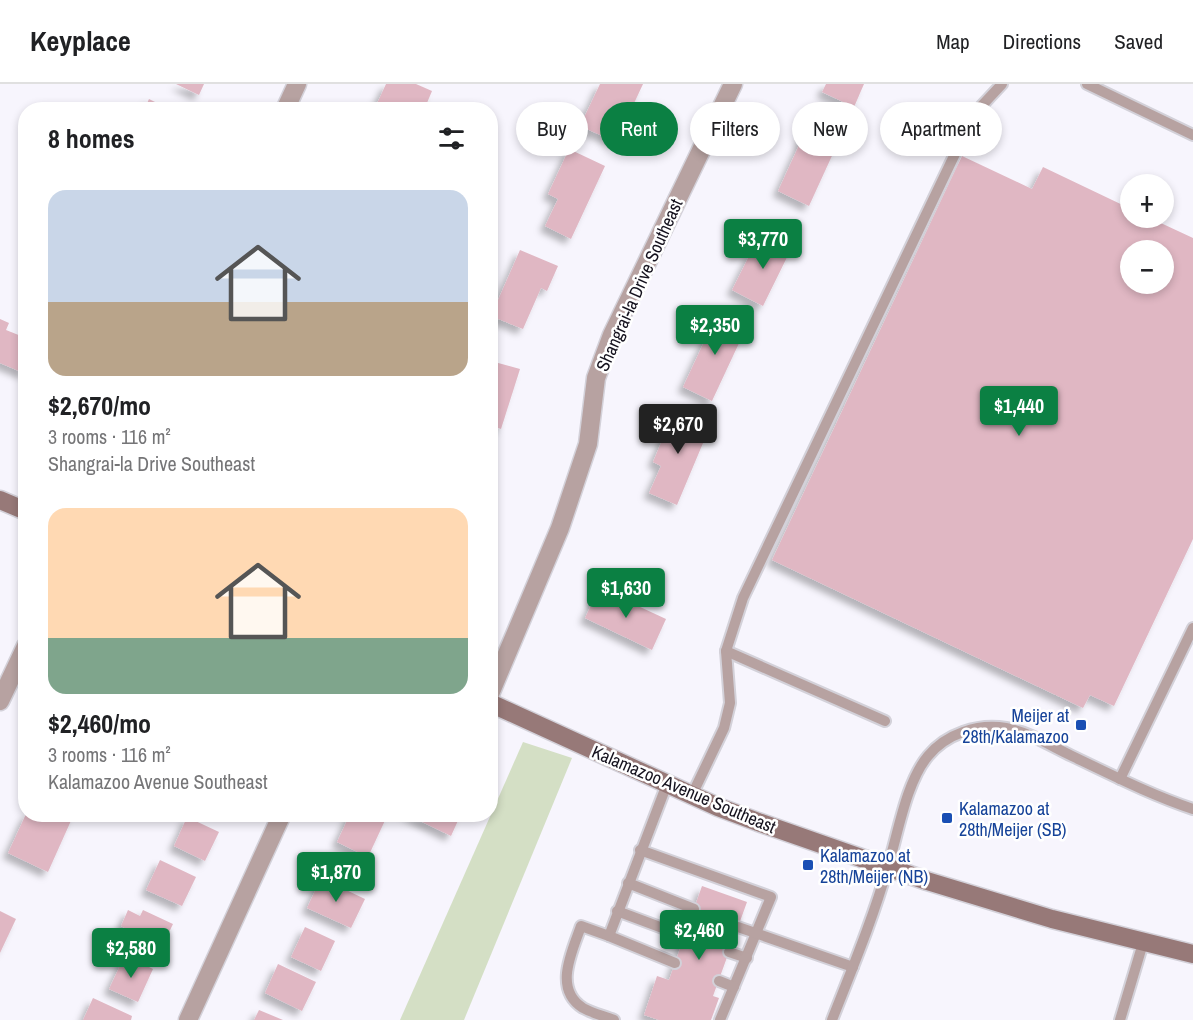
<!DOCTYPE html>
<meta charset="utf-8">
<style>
body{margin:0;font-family:"Archivo Narrow",sans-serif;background:#f2f2f2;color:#202124;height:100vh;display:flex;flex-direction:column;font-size:22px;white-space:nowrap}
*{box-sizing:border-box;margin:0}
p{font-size:20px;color:#757577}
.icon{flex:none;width:33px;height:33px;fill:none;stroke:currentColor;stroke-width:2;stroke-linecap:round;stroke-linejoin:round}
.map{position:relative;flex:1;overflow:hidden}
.sheet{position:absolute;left:18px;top:18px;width:480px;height:720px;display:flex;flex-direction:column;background:#fff;border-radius:24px;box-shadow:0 3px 9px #0003}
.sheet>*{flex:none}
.guide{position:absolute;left:516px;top:18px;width:570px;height:54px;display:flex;gap:12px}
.buttons{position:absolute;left:1120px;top:90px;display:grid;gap:12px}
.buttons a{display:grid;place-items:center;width:54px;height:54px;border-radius:50%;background:#fff;box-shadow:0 3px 9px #0003;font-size:30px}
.price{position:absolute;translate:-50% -51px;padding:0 14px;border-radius:6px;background:#0b8043;color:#fff;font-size:20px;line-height:39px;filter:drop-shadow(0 2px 3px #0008)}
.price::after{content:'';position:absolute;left:50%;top:36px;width:18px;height:14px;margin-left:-9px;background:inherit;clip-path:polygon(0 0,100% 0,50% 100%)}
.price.current{background:#222;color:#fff}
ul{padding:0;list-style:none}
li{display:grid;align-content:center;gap:12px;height:318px;padding:0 30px}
li span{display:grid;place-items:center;height:186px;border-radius:18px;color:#555}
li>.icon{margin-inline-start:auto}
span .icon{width:108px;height:108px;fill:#fffc;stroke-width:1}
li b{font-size:26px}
h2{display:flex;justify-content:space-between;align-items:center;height:72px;padding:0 30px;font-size:26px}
.tag{padding:0 21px;border-radius:27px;background:#fff;box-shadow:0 3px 9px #0003;font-size:21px;line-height:54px}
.tag.current{background:#0b8043;color:#fff}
header{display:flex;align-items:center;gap:36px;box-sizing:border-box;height:84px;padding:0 30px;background:#fff;border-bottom:2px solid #e0e0e0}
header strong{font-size:28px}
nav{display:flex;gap:33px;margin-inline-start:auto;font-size:21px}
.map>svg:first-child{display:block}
.green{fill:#d4dfc5}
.building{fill:#e0b7c3;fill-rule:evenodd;filter:url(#shadow)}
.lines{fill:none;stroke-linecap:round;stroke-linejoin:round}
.lane-casing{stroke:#d3d1d9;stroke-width:14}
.street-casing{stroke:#d3d1d9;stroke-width:21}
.secondary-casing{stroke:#d3d1d9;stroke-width:21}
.lane{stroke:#b7a2a1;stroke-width:10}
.street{stroke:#b7a2a1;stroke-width:18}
.secondary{stroke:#977978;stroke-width:18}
.transit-dot{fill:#1a4fb4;stroke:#fff;stroke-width:2}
.labels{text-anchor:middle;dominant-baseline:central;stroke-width:5;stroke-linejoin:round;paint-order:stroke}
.street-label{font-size:18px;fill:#15121e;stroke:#fff}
.transit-label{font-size:18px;fill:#164399;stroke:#fff;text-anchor:start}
</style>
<header>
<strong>Keyplace</strong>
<nav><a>Map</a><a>Directions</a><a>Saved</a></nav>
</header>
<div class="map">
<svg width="1193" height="936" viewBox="0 0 1193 936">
<defs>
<filter id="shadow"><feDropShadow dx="-5.5" dy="5.5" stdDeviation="3" flood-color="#0004"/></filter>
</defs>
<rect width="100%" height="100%" fill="#f7f5fd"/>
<polygon class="green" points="523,658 572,674 464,936 400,936"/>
<g class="building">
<polygon points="176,0 204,0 199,11"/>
<polygon points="386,0 416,0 432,7 424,26 374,26"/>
<polygon points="600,0 643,0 616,58 580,42"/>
<polygon points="826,0 864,0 854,23 822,8"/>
<polygon points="149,15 171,26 144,26"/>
<polygon points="805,48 836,63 809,122 778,107"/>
<polygon points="569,65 605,82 571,155 545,142 558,115 548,110"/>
<path d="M962,72L1032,105L1043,83L1131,125V134H1150L1193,154V455L1114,622L1090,611L1083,624L772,476ZM1131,166H1164V200H1131Z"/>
<polygon points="772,147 794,159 763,222 732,206 751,168 760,172"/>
<polygon points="520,166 558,182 547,207 541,204 523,245 491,232"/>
<polygon points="718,228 747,242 712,317 683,303"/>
<polygon points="0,235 9,239 6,246 26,254 26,290 0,279"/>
<polygon points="491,277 520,285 501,345 490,341"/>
<polygon points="675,325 711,340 677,421 649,409 661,382 653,378"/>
<polygon points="599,504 666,535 652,566 585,534"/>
<polygon points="26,730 74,730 48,788 8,769"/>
<polygon points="350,730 388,730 368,773 337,758"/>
<polygon points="406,730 461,730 451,752"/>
<polygon points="187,733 219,748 205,777 174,762"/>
<polygon points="160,776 196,793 182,822 146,806"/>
<polygon points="321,794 365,815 351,844 307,824"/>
<polygon points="702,802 747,818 713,912 719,914 711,936 659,936 644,931 657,892 669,896"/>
<polygon points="128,826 140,832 143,826 173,840 159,869 129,855 132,848 121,842"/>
<polygon points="0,827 16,835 0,869"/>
<polygon points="305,843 335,857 321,887 291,873"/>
<polygon points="125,871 153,885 138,918 109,905"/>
<polygon points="278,880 316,898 302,927 265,909"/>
<polygon points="93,914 132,932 131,936 83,936"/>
<polygon points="259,926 283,936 254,936"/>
</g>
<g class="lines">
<defs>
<g id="lane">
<polyline points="1087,0 1193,51"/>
<polyline points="726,567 885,637"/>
<polyline points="1120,695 1193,544"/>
<polyline points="692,711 724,644 730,619 726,567 743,514 974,30 1002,0"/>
<polyline points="640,766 771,813 720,936"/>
<polyline points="628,799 694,825"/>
<polyline points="617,827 684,852"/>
<polyline points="738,843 853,883"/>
<polyline points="609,852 675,879"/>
<polyline points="729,868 747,874"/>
<polyline points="719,897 734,903"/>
<path d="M614,936C604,932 592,929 583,924C553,905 572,868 581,842L609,852L667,700"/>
<path d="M832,936C852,885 873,835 888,782C898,750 906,698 928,672C946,650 978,639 1006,644C1029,648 1051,662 1072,672C1112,691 1151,711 1193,725"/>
<polyline points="1120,936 1143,859"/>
</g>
<g id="street">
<polyline points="285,26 297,0"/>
<polyline points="490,610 560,444 588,360 596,294 612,251 733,0"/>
<polyline points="0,617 26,562"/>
<polyline points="188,936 282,730"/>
</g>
<g id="secondary">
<polyline points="0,416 26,427"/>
<polyline points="490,619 718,723 758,738 927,797 1052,835 1193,870"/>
</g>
</defs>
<use href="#lane" class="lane-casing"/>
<use href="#street" class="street-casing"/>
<use href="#secondary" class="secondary-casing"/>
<use href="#lane" class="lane"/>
<use href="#street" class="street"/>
<use href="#secondary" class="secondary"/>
</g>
<g class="transit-dot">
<rect x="1075" y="635" width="12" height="12" rx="3"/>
<rect x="941" y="728" width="12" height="12" rx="3"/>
<rect x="802" y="775" width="12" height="12" rx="3"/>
</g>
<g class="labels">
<g class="street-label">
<text transform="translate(639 201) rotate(-66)">Shangrai-la Drive Southeast</text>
<text transform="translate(684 705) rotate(23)">Kalamazoo Avenue Southeast</text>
</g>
<g class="transit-label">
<text x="1069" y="631" text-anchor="end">Meijer at<tspan x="1069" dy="21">28th/Kalamazoo</tspan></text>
<text x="959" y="724">Kalamazoo at<tspan x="959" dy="21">28th/Meijer (SB)</tspan></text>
<text x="820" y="771">Kalamazoo at<tspan x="820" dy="21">28th/Meijer (NB)</tspan></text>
</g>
</g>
</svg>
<div class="buttons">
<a>+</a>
<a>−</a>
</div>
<b class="price" style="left:763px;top:186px">$3,770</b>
<b class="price" style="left:715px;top:272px">$2,350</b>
<b class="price" style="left:1019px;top:353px">$1,440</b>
<b class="price current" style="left:678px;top:371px">$2,670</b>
<b class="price" style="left:626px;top:535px">$1,630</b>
<b class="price" style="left:336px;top:819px">$1,870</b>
<b class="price" style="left:699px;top:877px">$2,460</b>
<b class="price" style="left:131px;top:895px">$2,580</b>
<div class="guide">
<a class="tag">Buy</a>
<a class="tag current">Rent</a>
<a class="tag">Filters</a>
<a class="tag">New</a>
<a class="tag">Apartment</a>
</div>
<section class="sheet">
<h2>8 homes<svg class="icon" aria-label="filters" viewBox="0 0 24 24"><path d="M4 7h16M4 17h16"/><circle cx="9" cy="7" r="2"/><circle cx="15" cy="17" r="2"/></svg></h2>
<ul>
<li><span style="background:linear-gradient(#c9d6e8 60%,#b9a48a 0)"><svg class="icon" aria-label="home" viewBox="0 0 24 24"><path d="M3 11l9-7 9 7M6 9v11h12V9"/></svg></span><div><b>$2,670/mo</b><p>3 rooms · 116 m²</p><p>Shangrai-la Drive Southeast</p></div></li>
<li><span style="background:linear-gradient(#ffd9b3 70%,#7fa58c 0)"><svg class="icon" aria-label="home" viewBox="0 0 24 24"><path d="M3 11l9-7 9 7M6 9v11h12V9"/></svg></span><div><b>$2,460/mo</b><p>3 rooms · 116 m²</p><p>Kalamazoo Avenue Southeast</p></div></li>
</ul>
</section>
</div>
